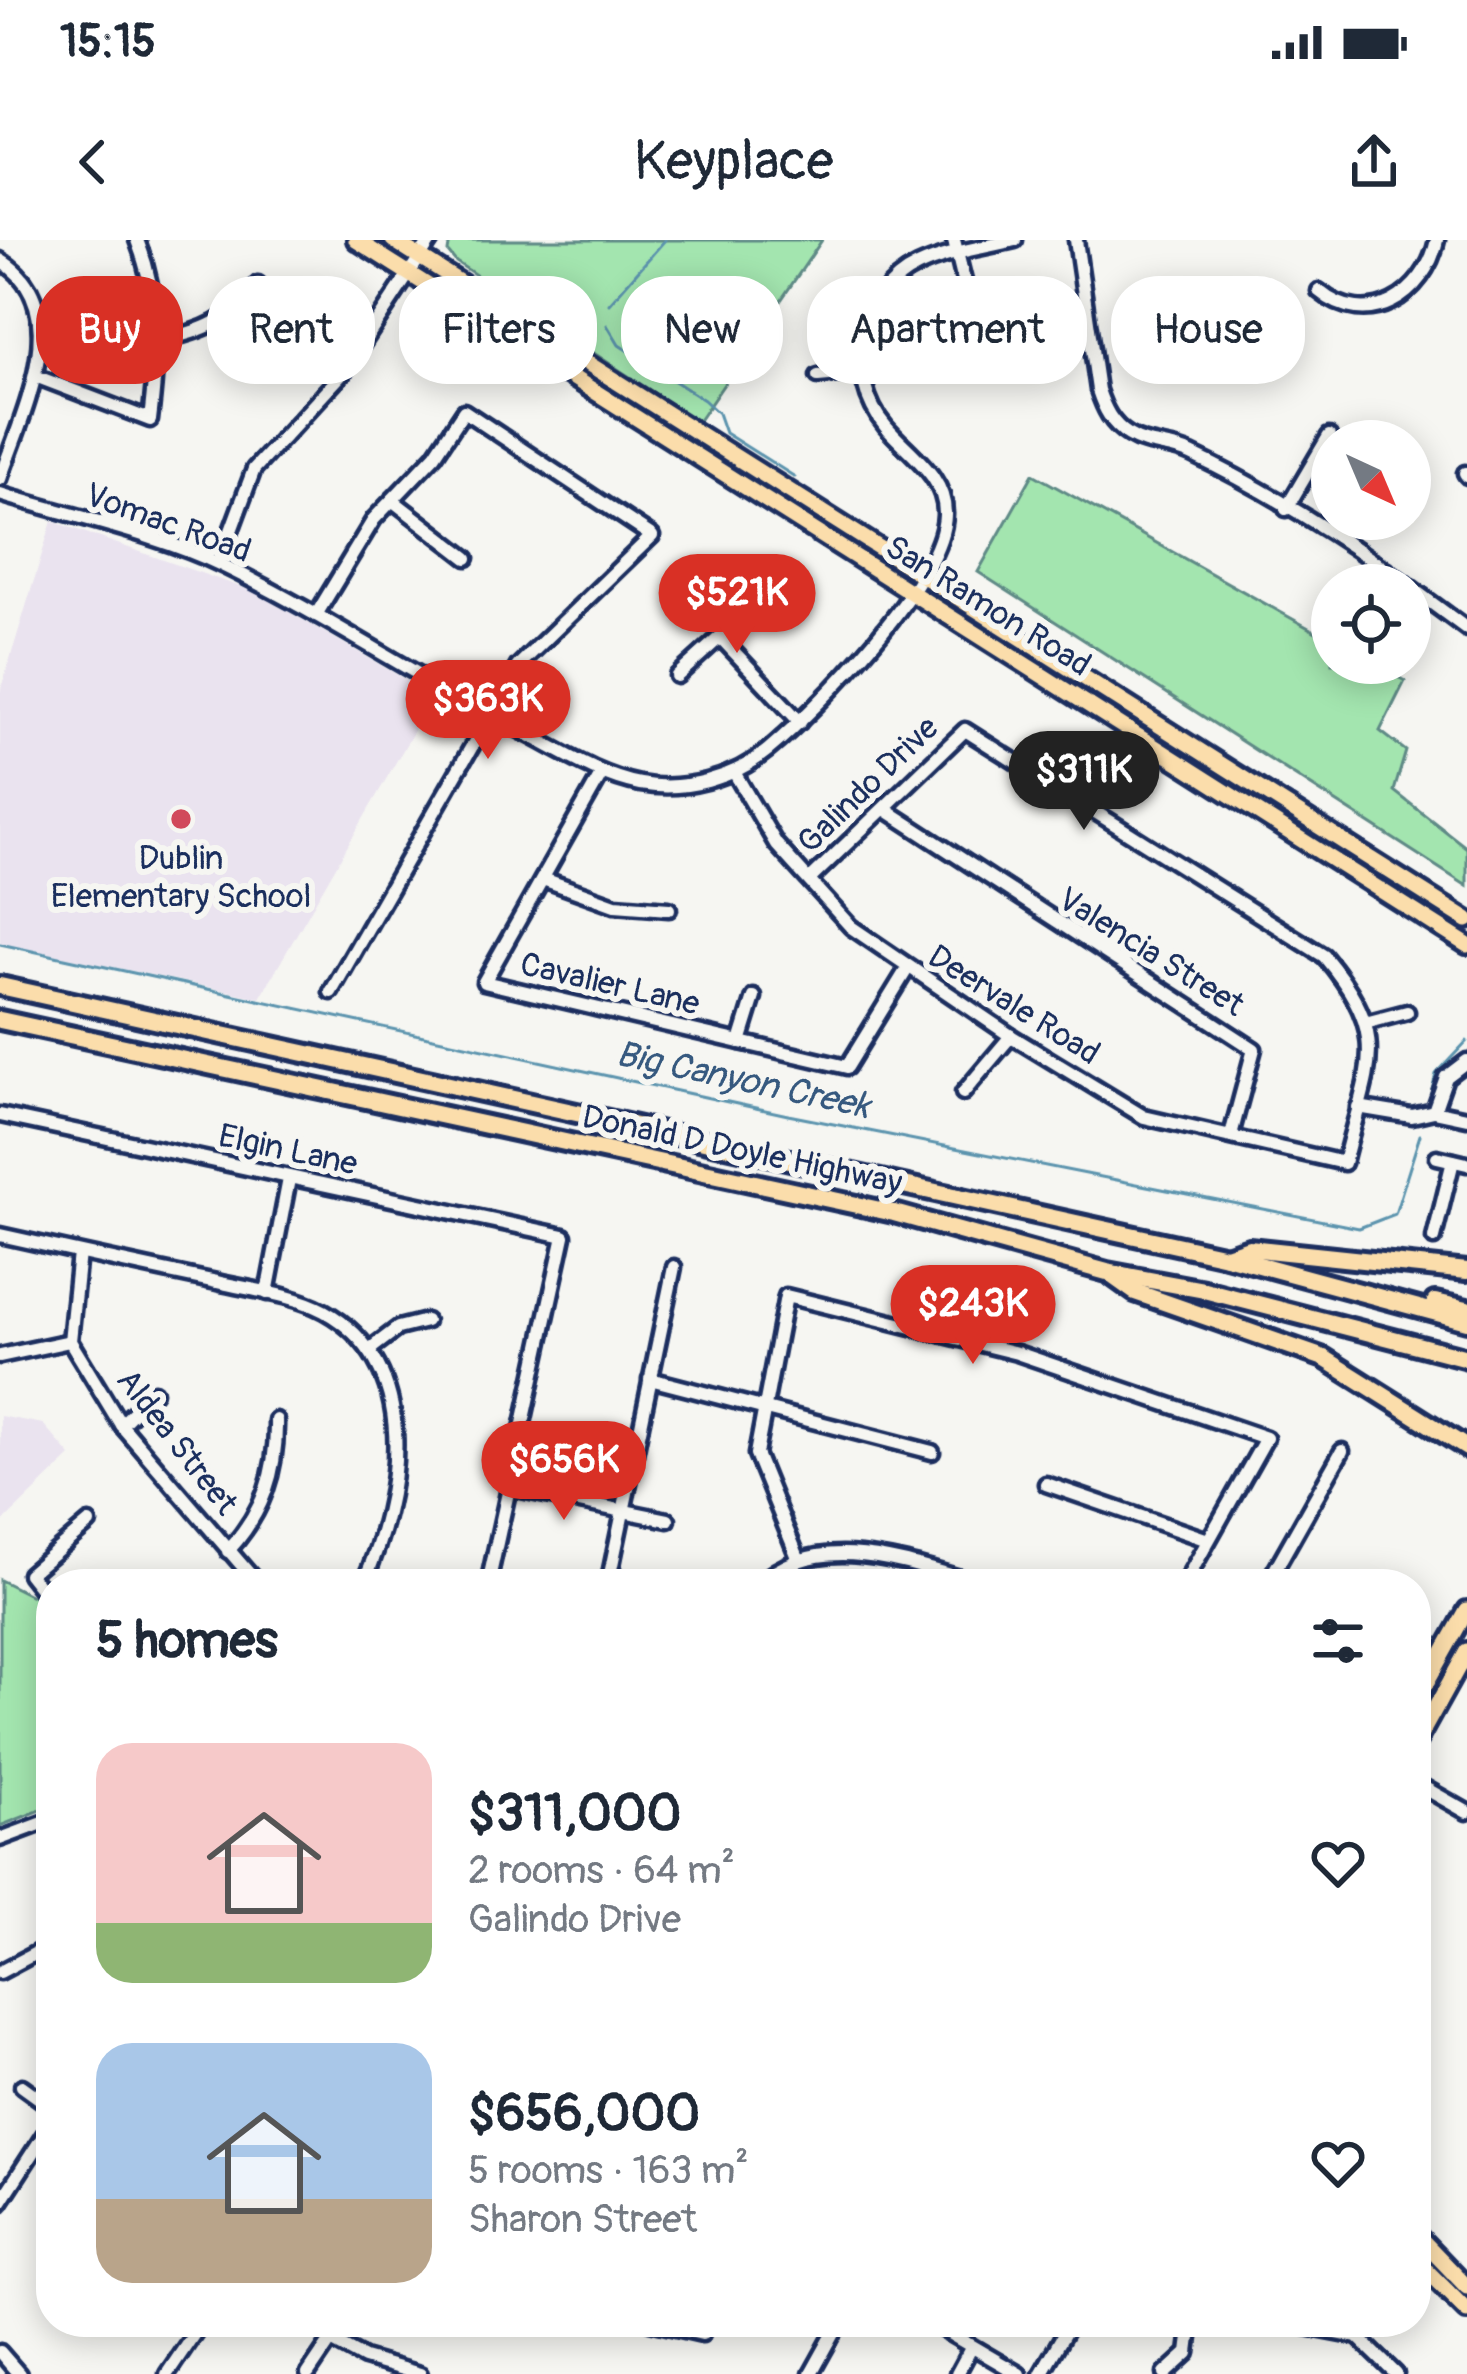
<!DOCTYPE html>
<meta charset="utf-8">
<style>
body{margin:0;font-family:Pangolin,sans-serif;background:#f2f2f3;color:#1f2937;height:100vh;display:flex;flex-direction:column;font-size:45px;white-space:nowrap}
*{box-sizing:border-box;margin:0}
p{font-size:39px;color:#747a83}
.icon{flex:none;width:66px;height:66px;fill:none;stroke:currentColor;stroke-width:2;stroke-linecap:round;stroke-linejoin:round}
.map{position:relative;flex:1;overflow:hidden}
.panel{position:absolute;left:36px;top:1329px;width:1395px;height:768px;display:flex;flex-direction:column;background:#fff;border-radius:48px;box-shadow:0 6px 30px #0003}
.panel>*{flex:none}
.hud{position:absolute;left:36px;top:36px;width:1395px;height:108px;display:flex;gap:24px}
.needle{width:78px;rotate:136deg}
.buttons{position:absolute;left:1311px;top:180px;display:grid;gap:24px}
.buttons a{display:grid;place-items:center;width:120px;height:120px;border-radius:50%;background:#fff;box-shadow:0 6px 30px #0003;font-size:60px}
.price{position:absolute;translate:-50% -102px;padding:0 27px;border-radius:42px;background:#d93025;color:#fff;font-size:39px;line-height:78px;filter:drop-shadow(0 3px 6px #0008)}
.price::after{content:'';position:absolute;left:50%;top:72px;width:36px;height:27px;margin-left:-18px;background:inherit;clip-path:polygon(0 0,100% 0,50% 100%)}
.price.on{background:#222;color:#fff}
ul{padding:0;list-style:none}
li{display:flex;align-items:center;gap:36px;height:300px;padding:0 60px}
li span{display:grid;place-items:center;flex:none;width:336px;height:240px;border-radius:36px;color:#555}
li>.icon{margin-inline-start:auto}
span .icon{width:144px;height:144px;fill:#fffc;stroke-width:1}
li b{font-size:51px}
h2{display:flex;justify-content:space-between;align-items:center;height:144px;padding:0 60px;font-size:51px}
.pill{padding:0 42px;border-radius:48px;background:#fff;box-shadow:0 6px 30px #0003;font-size:42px;line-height:108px}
.pill.on{background:#d93025;color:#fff}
.status{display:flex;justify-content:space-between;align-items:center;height:84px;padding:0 60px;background:#fff;direction:ltr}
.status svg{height:33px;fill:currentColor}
header{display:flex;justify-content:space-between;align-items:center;height:156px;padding:0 60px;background:#fff;font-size:54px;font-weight:600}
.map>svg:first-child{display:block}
.built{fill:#eae3ef}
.green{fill:#a3e5af;stroke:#5f8a86;stroke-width:3}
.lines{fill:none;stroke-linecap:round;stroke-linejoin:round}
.stream{stroke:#5c94ae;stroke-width:3}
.minor-casing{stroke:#1b2f5e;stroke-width:21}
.major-casing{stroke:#1b2f5e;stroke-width:24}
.highway-casing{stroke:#1b2f5e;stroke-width:26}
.minor{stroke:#f6f6f2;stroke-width:12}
.major{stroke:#fbddab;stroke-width:15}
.highway{stroke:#fbddab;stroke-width:16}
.poi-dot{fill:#d1495b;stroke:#f6f6f2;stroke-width:4.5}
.labels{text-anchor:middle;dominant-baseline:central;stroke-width:12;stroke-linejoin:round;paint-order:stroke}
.street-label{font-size:33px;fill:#1b2f5e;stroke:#f6f6f2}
.poi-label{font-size:33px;fill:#1b2f5e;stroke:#f6f6f2}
.water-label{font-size:36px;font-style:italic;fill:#36597f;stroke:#f6f6f2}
</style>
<div class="status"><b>15:15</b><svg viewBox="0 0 49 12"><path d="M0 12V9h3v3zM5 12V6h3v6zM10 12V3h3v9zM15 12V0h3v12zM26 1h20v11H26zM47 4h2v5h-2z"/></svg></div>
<header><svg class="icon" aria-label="back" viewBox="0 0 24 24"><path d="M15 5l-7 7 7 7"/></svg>Keyplace<svg class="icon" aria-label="share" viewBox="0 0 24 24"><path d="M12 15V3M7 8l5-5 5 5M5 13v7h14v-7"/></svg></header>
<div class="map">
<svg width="1467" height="2134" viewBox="0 0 1467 2134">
<rect width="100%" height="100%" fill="#f6f6f2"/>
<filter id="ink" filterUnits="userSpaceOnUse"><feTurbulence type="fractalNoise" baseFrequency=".00833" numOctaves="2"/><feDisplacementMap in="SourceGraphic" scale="24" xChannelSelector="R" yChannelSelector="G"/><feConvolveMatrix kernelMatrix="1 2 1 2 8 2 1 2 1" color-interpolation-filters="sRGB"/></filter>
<g filter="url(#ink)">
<g class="built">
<polygon points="52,281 255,352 434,456 260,758 0,703 0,452"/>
<polygon points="0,1176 43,1184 71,1216 0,1285"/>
</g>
<g class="green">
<polygon points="450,0 822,0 698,182 456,22 448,12"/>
<polygon points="1033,234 1332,401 1332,423 1372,423 1405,441 1380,491 1406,511 1394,551 1467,608 1467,646 978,332"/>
<polygon points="0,1340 34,1357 51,1378 51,1566 0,1586"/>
</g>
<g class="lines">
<g class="stream">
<polyline points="609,64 665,0"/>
<polyline points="607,85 619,105 704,160 718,173 725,193 795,237"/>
<polyline points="0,704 788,875 1359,988 1395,974 1420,895"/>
<polyline points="1428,865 1436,834 1467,801"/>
</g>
<defs>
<g id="minor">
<polyline points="954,0 973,78 970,94"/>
<path d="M1076,0L1098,150C1104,168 1111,184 1129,195C1148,207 1170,204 1191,214C1263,248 1344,298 1407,345"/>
<path d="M0,20C78,66 21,176 0,239"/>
<path d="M1319,51C1368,92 1425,55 1437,0"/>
<path d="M160,100C203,92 230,80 258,44"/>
<path d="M35,136L150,180C158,114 161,62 137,0"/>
<polyline points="818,136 860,132"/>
<polyline points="1465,233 1467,236"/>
<path d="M0,254C71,276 158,294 224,326C327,376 423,441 525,493C562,512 599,536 640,544C684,552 733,539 768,510C817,469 943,341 945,275C946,236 909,214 886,187C844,138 858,54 918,26C947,12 983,8 1015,0"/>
<polyline points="392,260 467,318"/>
<polyline points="1286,269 1329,196"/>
<polyline points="219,323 254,229 344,132 431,0"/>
<polyline points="1410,347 1467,389"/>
<polyline points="316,375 374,279 435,215 464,171 652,296 518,426 331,752"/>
<polyline points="721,398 800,482"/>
<polyline points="677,436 763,358"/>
<path d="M734,532L776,604L851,687L1011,796L1144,877L1344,923C1367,826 1394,800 1324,716L965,490L809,640"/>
<polyline points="602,533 484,742 847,827 907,729"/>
<polyline points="886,570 1254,809 1231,895"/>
<polyline points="543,639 615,665 669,669"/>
<polyline points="1369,782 1407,772"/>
<polyline points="740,802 754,757"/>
<polyline points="963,853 1011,796"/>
<polyline points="1358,867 1412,876 1434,871 1446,837 1467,821"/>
<polyline points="1434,871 1467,878"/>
<polyline points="0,875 564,996 488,1344"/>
<polyline points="1437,917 1467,924"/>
<path d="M0,995C72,1011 144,1027 217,1042C251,1050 292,1054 324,1071C423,1126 402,1256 363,1344"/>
<polyline points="1434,998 1453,921"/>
<polyline points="79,1013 70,1101 121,1185 258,1344"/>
<polyline points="267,1053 289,939"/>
<polyline points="369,1110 398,1088 426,1081"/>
<polyline points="0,1116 70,1101"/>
<polyline points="650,1139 932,1212"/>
<polyline points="121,1185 154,1152"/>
<polyline points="1046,1244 1208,1300"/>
<polyline points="511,1248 668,1280"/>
<path d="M228,1311C263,1273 277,1232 276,1180"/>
<polyline points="799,1320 756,1214 786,1056 1017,1113 1266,1198 1184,1344"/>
<polyline points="608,1344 674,1027"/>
<path d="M759,1344C821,1287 911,1325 981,1344"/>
<polyline points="1267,1344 1342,1211"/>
<polyline points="51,1362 29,1334 89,1283"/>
<polyline points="1416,1543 1467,1572"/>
<polyline points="0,1599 51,1580"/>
<polyline points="0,1732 51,1705"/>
<polyline points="22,1846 51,1867"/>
<polyline points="0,1963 51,1884"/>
<polyline points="650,2082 702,2094 703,2082"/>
<polyline points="930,2082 1019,2134"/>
<polyline points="1279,2082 1358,2097 1396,2134"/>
<polyline points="331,2100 364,2118 420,2134"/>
<polyline points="0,2112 19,2134"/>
<polyline points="167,2134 202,2082"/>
<polyline points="308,2134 343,2082"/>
<polyline points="811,2134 836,2089 831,2082"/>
<polyline points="957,2134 971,2108"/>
<polyline points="1041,2134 1071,2082"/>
<polyline points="1165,2134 1188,2113 1192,2082"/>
</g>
<g id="major">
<polyline points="356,0 1467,705"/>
<polyline points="393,0 1467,680"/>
<polyline points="1416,1461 1467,1370"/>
<polyline points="1416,1503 1467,1411"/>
<polyline points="1416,1994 1467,2047"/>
<polyline points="1416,2020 1467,2071"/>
</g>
<g id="highway">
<polyline points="0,746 1226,1016 1467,1081"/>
<polyline points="0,780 894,973 1107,1032 1204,1050 1467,1118"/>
<polyline points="1226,1016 1249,1008 1467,1031"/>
<polyline points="1114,1037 1135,1052 1324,1118 1467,1208"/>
<polyline points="1435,1062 1467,1069"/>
</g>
</defs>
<use href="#minor" class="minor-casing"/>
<use href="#major" class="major-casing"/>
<use href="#highway" class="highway-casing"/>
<use href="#minor" class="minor"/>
<use href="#major" class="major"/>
<use href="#highway" class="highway"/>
</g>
</g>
<circle class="poi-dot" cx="181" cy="579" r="12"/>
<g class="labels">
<g class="street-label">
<text transform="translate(168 283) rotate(20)">Vomac Road</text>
<text transform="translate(988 366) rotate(32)">San Ramon Road</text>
<text transform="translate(868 545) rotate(-44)">Galindo Drive</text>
<text transform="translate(1151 712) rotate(32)">Valencia Street</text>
<text transform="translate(610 744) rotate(13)">Cavalier Lane</text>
<text transform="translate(1014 765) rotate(32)">Deervale Road</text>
<text transform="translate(288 910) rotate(12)">Elgin Lane</text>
<text transform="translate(742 910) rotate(12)">Donald D Doyle Highway</text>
<text transform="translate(177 1202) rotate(52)">Aldea Street</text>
</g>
<g class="poi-label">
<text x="181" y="618">Dublin<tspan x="181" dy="38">Elementary School</tspan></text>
</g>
<g class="water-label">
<text transform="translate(743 840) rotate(12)">Big Canyon Creek</text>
</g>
</g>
</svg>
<div class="buttons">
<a><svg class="needle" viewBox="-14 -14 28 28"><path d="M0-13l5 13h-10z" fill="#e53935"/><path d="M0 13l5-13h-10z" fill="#747a83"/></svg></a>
<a><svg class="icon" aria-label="locate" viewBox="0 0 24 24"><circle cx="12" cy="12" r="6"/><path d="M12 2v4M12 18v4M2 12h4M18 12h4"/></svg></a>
</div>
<b class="price" style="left:737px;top:416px">$521K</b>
<b class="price" style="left:488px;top:522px">$363K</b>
<b class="price on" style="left:1084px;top:593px">$311K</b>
<b class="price" style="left:973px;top:1127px">$243K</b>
<b class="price" style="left:564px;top:1283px">$656K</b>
<div class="hud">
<a class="pill on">Buy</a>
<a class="pill">Rent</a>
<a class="pill">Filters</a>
<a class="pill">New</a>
<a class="pill">Apartment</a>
<a class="pill">House</a>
</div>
<section class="panel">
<h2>5 homes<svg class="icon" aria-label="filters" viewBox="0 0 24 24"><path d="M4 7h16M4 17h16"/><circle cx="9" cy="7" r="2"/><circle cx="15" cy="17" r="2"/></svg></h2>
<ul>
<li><span style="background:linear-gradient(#f6c9c9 75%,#8fb573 0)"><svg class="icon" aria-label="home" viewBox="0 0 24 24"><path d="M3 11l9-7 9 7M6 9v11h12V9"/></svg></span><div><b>$311,000</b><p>2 rooms · 64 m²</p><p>Galindo Drive</p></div><svg class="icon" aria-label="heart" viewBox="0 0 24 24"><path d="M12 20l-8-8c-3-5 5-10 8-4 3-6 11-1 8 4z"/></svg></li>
<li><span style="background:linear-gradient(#a9c7e8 65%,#b9a48a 0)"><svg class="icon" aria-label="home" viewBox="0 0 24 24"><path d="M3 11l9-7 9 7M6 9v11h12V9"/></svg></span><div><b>$656,000</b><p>5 rooms · 163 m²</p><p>Sharon Street</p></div><svg class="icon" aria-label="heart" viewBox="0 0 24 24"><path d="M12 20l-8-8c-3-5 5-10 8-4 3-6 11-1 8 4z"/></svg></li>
</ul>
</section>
</div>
